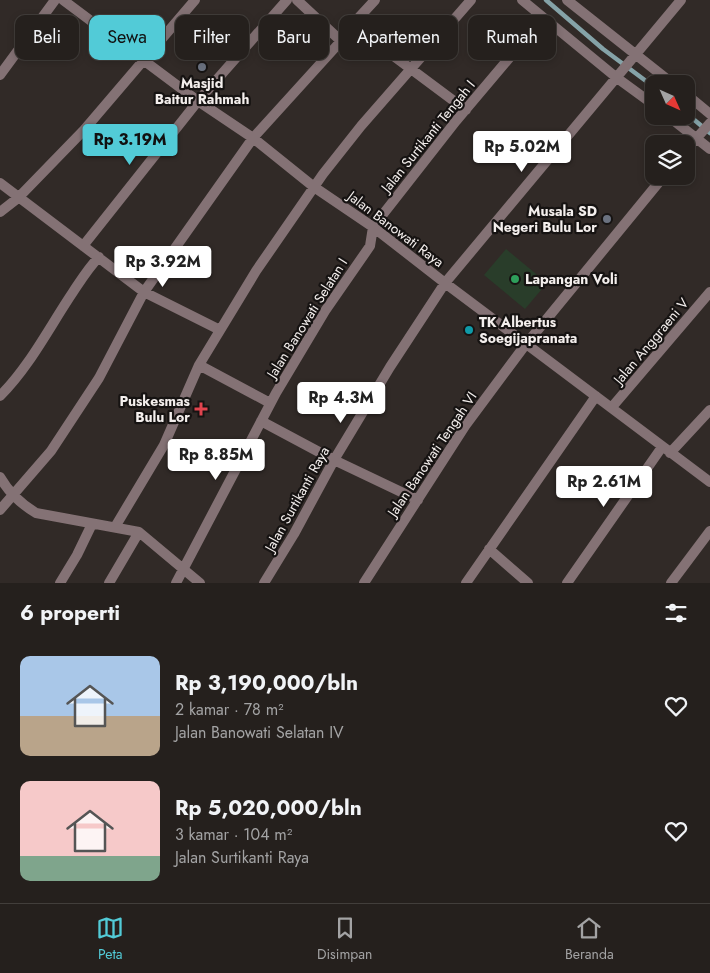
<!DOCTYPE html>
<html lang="id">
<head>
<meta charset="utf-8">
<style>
	:root { --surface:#25201d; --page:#312d2a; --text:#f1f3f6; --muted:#a3a3a4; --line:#423e3b; --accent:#52cbd7 }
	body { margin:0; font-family:Jost,sans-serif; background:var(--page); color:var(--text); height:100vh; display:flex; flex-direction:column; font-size:19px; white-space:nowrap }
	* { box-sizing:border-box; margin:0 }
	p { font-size:16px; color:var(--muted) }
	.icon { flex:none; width:28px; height:28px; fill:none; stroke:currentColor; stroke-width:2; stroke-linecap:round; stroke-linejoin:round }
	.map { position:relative; height:583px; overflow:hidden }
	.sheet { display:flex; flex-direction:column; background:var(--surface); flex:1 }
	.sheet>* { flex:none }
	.hud { position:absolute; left:15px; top:15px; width:680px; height:45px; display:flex; gap:10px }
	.needle { width:32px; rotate:135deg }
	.buttons { position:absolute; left:645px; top:75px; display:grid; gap:10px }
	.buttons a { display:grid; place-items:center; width:50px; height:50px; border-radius:10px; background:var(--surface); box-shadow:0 2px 8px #0003,0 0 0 1px var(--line); font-size:25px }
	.price { position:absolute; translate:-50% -42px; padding:0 11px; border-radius:5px; background:#fff; color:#222; font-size:16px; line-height:32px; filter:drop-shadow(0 1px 2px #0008) }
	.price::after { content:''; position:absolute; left:50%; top:30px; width:15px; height:11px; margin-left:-8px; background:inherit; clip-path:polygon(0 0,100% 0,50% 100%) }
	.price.current { background:var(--accent); color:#111 }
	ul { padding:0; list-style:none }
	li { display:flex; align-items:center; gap:15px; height:125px; padding:0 20px }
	li span { display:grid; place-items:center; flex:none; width:140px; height:100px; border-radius:10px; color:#555 }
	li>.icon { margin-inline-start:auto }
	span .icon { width:60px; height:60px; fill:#fffc; stroke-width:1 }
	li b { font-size:21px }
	h2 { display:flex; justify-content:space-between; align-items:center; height:60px; padding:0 20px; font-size:21px }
	.chip { padding:0 18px; border-radius:10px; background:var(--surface); box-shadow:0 2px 8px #0003,0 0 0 1px var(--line); font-size:18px; line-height:45px }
	.chip.current { background:var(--accent); color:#111 }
	.menu { display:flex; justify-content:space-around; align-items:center; height:70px; border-top:1px solid var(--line); background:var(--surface); font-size:14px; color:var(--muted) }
	.menu a { display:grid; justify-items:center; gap:2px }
	.menu .current { color:var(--accent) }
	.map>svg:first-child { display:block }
</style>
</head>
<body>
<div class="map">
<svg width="710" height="583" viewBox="0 0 710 583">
	<rect width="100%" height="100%" fill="#312a27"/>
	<path fill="#293d2a" d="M506 249 547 283 525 309 484 275Z"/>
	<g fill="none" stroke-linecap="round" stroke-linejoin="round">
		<path stroke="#85a3a8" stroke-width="4.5" d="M546 0 603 49 654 87
			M686 113 710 133"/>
		<path stroke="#847275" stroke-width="10" d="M63 0 198 101 253 138 314 187 373 227 445 283 710 482
			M297 0 341 41
			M522 0 617 78 654 105
			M567 0 673 84
			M352 25 466 110
			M0 75 55 0
			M686 94 710 114
			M668 116 710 149
			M686 150 710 123
			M0 183 144 292 220 330
			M0 212 18 198 84 130 195 0
			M83 246 198 101 287 0
			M199 365 270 403
			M0 396C30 366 50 326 73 292 81 280 89 267 99 257
			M612 407 710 292
			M261 421 334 460 418 500
			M670 453 710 410
			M0 477C9 493 21 504 36 513L139 532 200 583
			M0 510 51 451 99 378 144 292 253 138 341 41 352 25 375 0
			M115 527 164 445 199 365 256 271 323 174 361 126 471 0
			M489 549 528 583
			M60 583 77 555 92 524
			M109 583 139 532
			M176 583 276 393 325 311 370 246 373 227 456 121 543 18
			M264 583 294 534 334 460 390 367 445 283 681 0
			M364 583 465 426 523 348 664 176
			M466 583 596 396
			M567 583 662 447
			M671 583 710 531"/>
	</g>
	<g fill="#6b7280" stroke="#161312" stroke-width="2">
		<circle cx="202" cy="67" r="5"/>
		<circle cx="607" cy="219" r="5"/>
	</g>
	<circle fill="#2e9e5b" stroke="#161312" stroke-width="2" cx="515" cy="279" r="5"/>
	<circle fill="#0f9aa8" stroke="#161312" stroke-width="2" cx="469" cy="330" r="5"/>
	<path fill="#e0444e" stroke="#161312" stroke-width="2" d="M198.5 401.5h5v5h5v5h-5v5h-5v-5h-5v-5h5z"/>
	<g text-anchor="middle" stroke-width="4.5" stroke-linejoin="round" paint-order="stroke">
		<g font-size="14" font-weight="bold" fill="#f4efed" stroke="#161312" text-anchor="end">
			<text x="202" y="88" text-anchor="middle">Masjid<tspan x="202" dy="16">Baitur Rahmah</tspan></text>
			<text x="597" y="216">Musala SD<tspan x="597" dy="16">Negeri Bulu Lor</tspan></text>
			<text x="525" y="284" text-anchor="start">Lapangan Voli</text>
			<text x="479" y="327" text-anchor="start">TK Albertus<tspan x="479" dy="16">Soegijapranata</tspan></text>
			<text x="190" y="406">Puskesmas<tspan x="190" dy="16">Bulu Lor</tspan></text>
		</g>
		<g font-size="14" fill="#f4efed" stroke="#161312">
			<text transform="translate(428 136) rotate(-51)" y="5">Jalan Surtikanti Tengah I</text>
			<text transform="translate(396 229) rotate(37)" y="5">Jalan Banowati Raya</text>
			<text transform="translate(307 318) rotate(-58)" y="5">Jalan Banowati Selatan I</text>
			<text transform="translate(651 341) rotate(-50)" y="5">Jalan Anggraeni V</text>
			<text transform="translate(432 454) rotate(-56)" y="5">Jalan Banowati Tengah VI</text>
			<text transform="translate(297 499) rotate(-61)" y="5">Jalan Surtikanti Raya</text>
		</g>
	</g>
</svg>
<div class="buttons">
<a><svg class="needle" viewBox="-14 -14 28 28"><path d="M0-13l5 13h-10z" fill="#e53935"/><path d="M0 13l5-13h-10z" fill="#a3a3a4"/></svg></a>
<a><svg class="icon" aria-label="layers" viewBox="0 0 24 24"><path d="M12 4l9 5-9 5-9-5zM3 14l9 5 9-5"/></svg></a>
</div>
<b class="price current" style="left:130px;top:166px">Rp 3.19M</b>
<b class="price" style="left:522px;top:173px">Rp 5.02M</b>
<b class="price" style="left:163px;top:288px">Rp 3.92M</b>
<b class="price" style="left:341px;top:424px">Rp 4.3M</b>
<b class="price" style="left:216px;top:481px">Rp 8.85M</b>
<b class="price" style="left:604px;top:508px">Rp 2.61M</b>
<div class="hud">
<a class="chip">Beli</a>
<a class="chip current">Sewa</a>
<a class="chip">Filter</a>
<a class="chip">Baru</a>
<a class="chip">Apartemen</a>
<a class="chip">Rumah</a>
</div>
</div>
<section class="sheet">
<h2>6 properti<svg class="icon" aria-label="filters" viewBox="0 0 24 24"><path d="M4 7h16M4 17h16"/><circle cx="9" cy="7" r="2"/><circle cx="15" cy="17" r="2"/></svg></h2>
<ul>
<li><span style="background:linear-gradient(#a9c7e8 60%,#b9a48a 0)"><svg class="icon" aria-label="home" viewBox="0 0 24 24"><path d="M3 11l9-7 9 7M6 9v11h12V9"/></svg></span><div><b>Rp 3,190,000/bln</b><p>2 kamar · 78 m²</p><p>Jalan Banowati Selatan IV</p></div><svg class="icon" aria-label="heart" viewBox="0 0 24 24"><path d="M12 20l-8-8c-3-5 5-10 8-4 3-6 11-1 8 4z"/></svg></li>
<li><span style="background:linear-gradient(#f6c9c9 75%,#7fa58c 0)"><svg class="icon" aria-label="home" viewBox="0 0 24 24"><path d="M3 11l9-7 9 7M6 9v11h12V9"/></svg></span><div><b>Rp 5,020,000/bln</b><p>3 kamar · 104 m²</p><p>Jalan Surtikanti Raya</p></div><svg class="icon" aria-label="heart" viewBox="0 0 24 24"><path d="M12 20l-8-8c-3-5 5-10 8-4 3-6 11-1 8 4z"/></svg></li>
</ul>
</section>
<nav class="menu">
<a class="current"><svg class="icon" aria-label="map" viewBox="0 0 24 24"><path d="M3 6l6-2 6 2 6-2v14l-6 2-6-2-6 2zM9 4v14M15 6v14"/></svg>Peta</a>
<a><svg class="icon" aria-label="saved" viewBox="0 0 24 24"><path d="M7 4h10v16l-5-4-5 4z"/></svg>Disimpan</a>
<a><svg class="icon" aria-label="home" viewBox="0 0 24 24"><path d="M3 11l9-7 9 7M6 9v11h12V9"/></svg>Beranda</a>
</nav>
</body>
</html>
